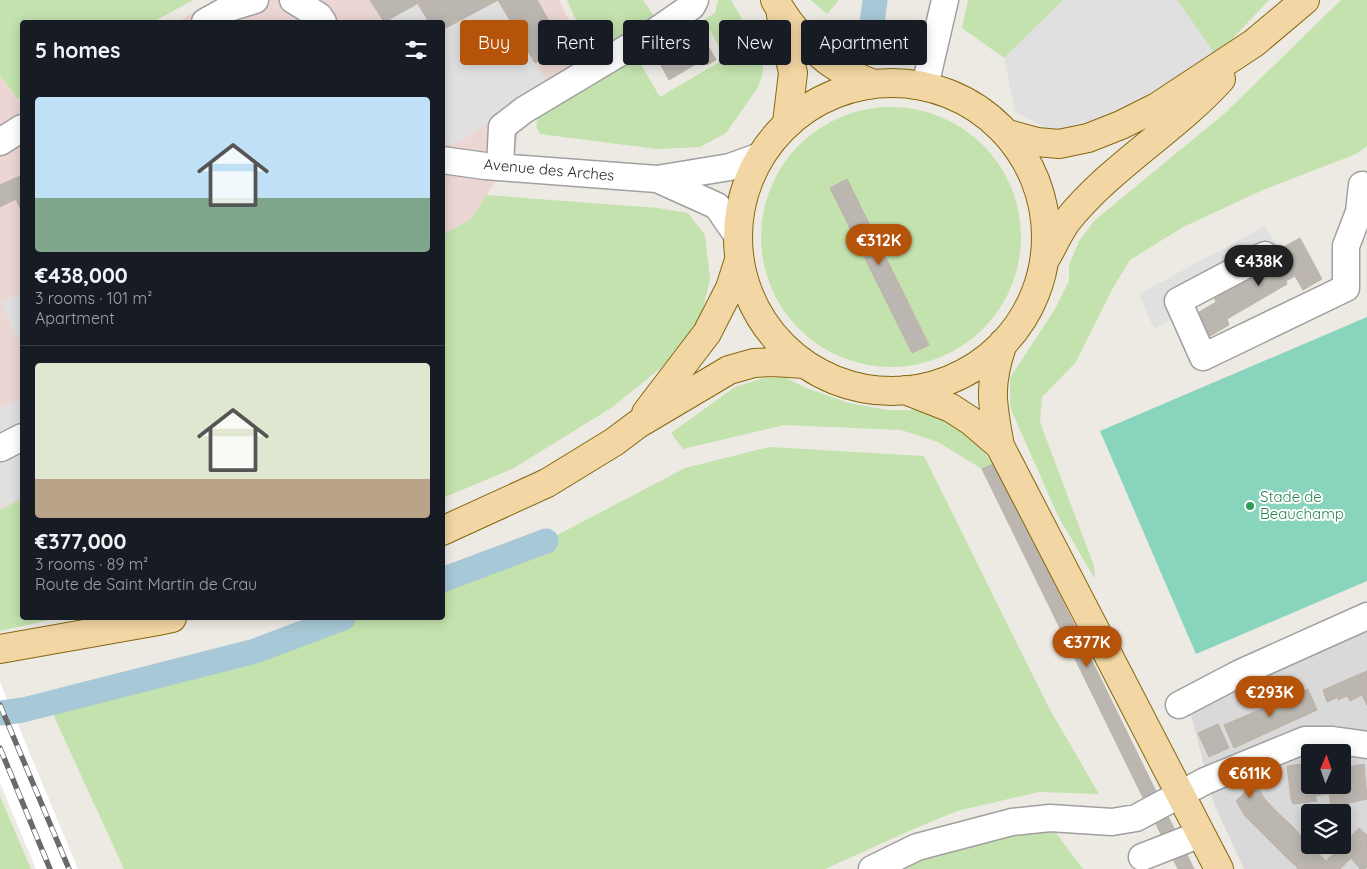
<!DOCTYPE html>
<html lang="en">
<head>
<meta charset="utf-8">
<style>
	:root { --surface:#171b24; --page:#242831; --text:#f1f3f6; --muted:#9ea1a6; --line:#363941; --accent:#b45309 }
	body { margin:0; font-family:Quicksand,sans-serif; background:var(--page); color:var(--text); height:100vh; display:flex; flex-direction:column; font-size:19px; white-space:nowrap }
	* { box-sizing:border-box; margin:0 }
	p { font-size:16px; color:var(--muted) }
	.icon { flex:none; width:28px; height:28px; fill:none; stroke:currentColor; stroke-width:2; stroke-linecap:round; stroke-linejoin:round }
	.map { position:relative; flex:1; overflow:hidden }
	.sheet { position:absolute; left:20px; top:20px; width:425px; height:600px; display:flex; flex-direction:column; background:var(--surface); border-radius:5px; box-shadow:0 2px 12px #0003 }
	.sheet>* { flex:none }
	.guide { position:absolute; left:460px; top:20px; width:475px; height:45px; display:flex; gap:10px }
	.needle { width:32px; rotate:2deg }
	.buttons { position:absolute; left:1301px; top:744px; display:grid; gap:10px }
	.buttons a { display:grid; place-items:center; width:50px; height:50px; border-radius:5px; background:var(--surface); box-shadow:0 2px 12px #0003; font-size:25px }
	.price { position:absolute; translate:-50% -42px; padding:0 11px; border-radius:18px; background:var(--accent); color:#fff; font-size:16px; line-height:32px; filter:drop-shadow(0 1px 2px #0008) }
	.price::after { content:''; position:absolute; left:50%; top:30px; width:15px; height:11px; margin-left:-8px; background:inherit; clip-path:polygon(0 0,100% 0,50% 100%) }
	.price.current { background:#222; color:#fff }
	ul { padding:0; list-style:none }
	li { display:grid; align-content:center; gap:10px; height:265px; padding:0 15px }
	li+li { border-top:1px solid var(--line) }
	li span { display:grid; place-items:center; height:155px; border-radius:5px; color:#555 }
	li>.icon { margin-inline-start:auto }
	span .icon { width:90px; height:90px; fill:#fffc; stroke-width:1 }
	li b { font-size:21px }
	h2 { display:flex; justify-content:space-between; align-items:center; height:60px; padding:0 15px; font-size:21px }
	.tag { padding:0 18px; border-radius:5px; background:var(--surface); box-shadow:0 2px 12px #0003; font-size:18px; line-height:45px }
	.tag.current { background:var(--accent); color:#fff }
	.map>svg:first-child { display:block }
</style>
</head>
<body>
<div class="map">
<svg width="1367" height="869" viewBox="0 0 1367 869">
	<rect width="100%" height="100%" fill="#eceae3"/>
	<path fill="#dad9d9" fill-rule="evenodd" d="M1367 631V869H1244L1214 804 1189 707ZM1310 752H1342V785H1310ZM1310 812H1342V845H1310Z"/>
	<path fill="#ecd6d3" d="M217 0H559L594 73 520 125 515 151 471 219 443 235 442 22H177Z
		M0 77 22 104V499L0 510Z"/>
	<path fill="#c3e2ad" d="M0 0H193L153 22H22V97L18 99 0 76Z
		M567 0H643L656 19 592 55Z
		M718 0H731L762 54 763 72 758 87 726 133 700 147 657 149 540 134 536 126 539 112 635 54 660 97 726 58 704 20 715 13Z
		M811 0H839L827 14Z
		M968 0H1063L1004 58 962 28Z
		M1177 0H1269L1216 56Z
		M1341 0H1367V146L1356 154 1263 190 1183 227 1130 260 1114 286 1076 362 1042 397 1040 422 1094 566 1095 579 1058 516 1010 407V378L1055 309 1069 281V265L1079 241 1094 221 1225 113Z
		M761 237a130 130 0 1 1 260 0a130 130 0 1 1-260 0Z
		M486 195 658 208 688 213 705 235 710 279 700 321 661 368 611 408 514 468 443 498 442 235 471 219Z
		M764 378H786L806 388 849 403 887 410H918L940 417 965 435 995 463 982 469 938 442 901 430 784 425 683 449 671 433 735 387Z
		M769 447 924 456 1049 708 1099 794 1039 792 957 811 909 831 825 869H124L52 712 256 654 353 618H442L443 584 525 552 685 468Z
		M22 499V618H58L0 631V510Z
		M0 796 31 869H0Z
		M1053 829 1083 869H904L925 859 1009 833Z"/>
	<path fill="#88d4bd" d="M1367 317V581L1196 654 1100 431Z"/>
	<path fill="#e0e0e0" d="M498 0 549 85 453 146 443 140V30Z
		M1063 0H1177L1216 56 1087 129H1048L1015 112 1004 58Z
		M418 4 429 22H384Z
		M1265 226 1283 255 1275 262 1154 329 1139 294Z
		M22 291V348L1 303Z
		M22 399V497L1 508 0 408Z"/>
	<path fill="#fff" d="M0 682 78 869H36L0 783Z"/>
	<g fill="none" stroke-linecap="round" stroke-linejoin="round">
		<path stroke="#a7c8d6" stroke-width="25" d="M872 23 875 0
			M442 580 546 541
			M0 713 23 710 255 651 343 618"/>
	</g>
	<path fill="#bcb6b0" stroke="#bdb2a7" d="M370 0H424L384 22Z
		M424 0H537L564 47 535 63 498 0 442 30V22H429L418 4Z
		M693 18 700 31 691 35 693 37 685 41 692 54 689 56 694 65 669 80 652 49 676 36 673 30Z
		M700 31 711 51 702 55 691 35Z
		M711 51 716 60 707 65 702 55Z
		M22 175V212L16 199 0 207V185Z
		M847 179 929 345 912 353 830 188Z
		M1300 238 1322 279 1315 283 1311 276 1299 283 1295 276 1286 281 1287 284 1227 319 1229 325 1210 336 1196 314 1216 302 1214 297 1275 262 1277 266 1286 260 1280 249Z
		M1311 276 1315 283 1303 290 1299 283Z
		M995 463 1194 869H1178L982 469Z
		M1367 671V705L1362 695 1350 701 1347 696 1338 700V697L1327 702 1323 690Z
		M1308 689 1317 710 1234 748 1224 725Z
		M1218 724 1229 748 1209 757 1198 733Z
		M1310 763V785H1328L1329 794 1291 799 1287 766Z
		M1364 764 1367 799 1331 807 1328 785H1342V768Z
		M1255 782 1264 798 1245 816 1236 801Z
		M1315 795 1317 801 1293 804 1291 799Z
		M1264 798 1275 810 1257 828 1245 816Z
		M1349 804 1350 810 1331 812V807Z
		M1275 810 1291 825 1272 843 1257 828Z
		M1291 825 1306 841 1288 859 1272 843Z
		M1359 828 1367 835V867L1365 869H1360L1351 858 1352 857 1342 846Z
		M1306 841 1313 848 1296 866 1288 859Z
		M1342 846 1352 857 1340 869H1317Z
		M1313 848 1326 861 1317 869H1298L1296 866Z"/>
	<g fill="none" stroke-linecap="round" stroke-linejoin="round">
		<defs>
			<path id="minor" d="M293 0 319 16 323 22
				M205 22 232 7 255 0
				M925 86 945 0
				M0 142 22 128
				M442 160 485 166 657 179 730 167 760 156
				M500 166 502 127 524 110 656 31 692 6 695 0
				M657 179 717 206 737 235
				M1265 255 1178 301 1203 357 1346 288V246L1359 212 1362 185
				M1 448 22 437
				M1179 705 1240 673 1367 616
				M1142 857 1201 834
				M872 869 917 847 1012 822 1050 818 1112 822 1136 818 1205 781 1305 740H1333L1367 745"/>
			<path id="major" d="M775 0C786 21 804 41 822 56 836 69 855 76 873 84
				M781 15 793 73 787 123
				M738 237a154 154 0 1 1 308 0a154 154 0 1 1-308 0Z
				M1008 134 1037 142 1059 144 1088 138 1121 125 1157 107 1254 43 1305 0
				M1046 258C1053 246 1059 232 1067 221 1111 166 1174 131 1221 79
				M1003 343C988 386 992 403 1000 446L1219 869
				M905 390 951 408 971 421 1000 446
				M646 413 707 333 730 288 739 260
				M442 531 547 483 614 442 638 424 729 370 754 363 772 362 805 364
				M0 649 158 621 172 618"/>
		</defs>
		<use href="#minor" stroke="#a0a0a0" stroke-width="29"/>
		<use href="#major" stroke="#85670f" stroke-width="30"/>
		<use href="#minor" stroke="#fff" stroke-width="26"/>
		<use href="#major" stroke="#f2d6a3" stroke-width="28"/>
		<defs>
			<path id="rail" d="M0 705 69 869
				M0 748 50 869"/>
		</defs>
		<use href="#rail" stroke="#6a6a6a" stroke-width="5.5"/>
		<use href="#rail" stroke="#fff" stroke-width="4" stroke-dasharray="11" stroke-linecap="butt"/>
	</g>
	<circle fill="#2e9e5b" stroke="#fff" stroke-width="2" cx="1250" cy="506" r="5"/>
	<g text-anchor="middle" stroke-width="4" stroke-linejoin="round" paint-order="stroke">
		<g font-size="15" fill="#1c1c1c" stroke="#fff">
			<text transform="translate(549 170) rotate(5)" y="5">Avenue des Arches</text>
		</g>
		<g font-size="15" fill="#27864d" stroke="#fff" text-anchor="start">
			<text x="1260" y="502">Stade de<tspan x="1260" dy="17">Beauchamp</tspan></text>
		</g>
	</g>
</svg>
<div class="buttons">
<a><svg class="needle" viewBox="-14 -14 28 28"><path d="M0-13l5 13h-10z" fill="#e53935"/><path d="M0 13l5-13h-10z" fill="#9ea1a6"/></svg></a>
<a><svg class="icon" aria-label="layers" viewBox="0 0 24 24"><path d="M12 4l9 5-9 5-9-5zM3 14l9 5 9-5"/></svg></a>
</div>
<b class="price" style="left:879px;top:266px">€312K</b>
<b class="price current" style="left:1259px;top:287px">€438K</b>
<b class="price" style="left:1087px;top:668px">€377K</b>
<b class="price" style="left:1270px;top:718px">€293K</b>
<b class="price" style="left:1250px;top:799px">€611K</b>
<div class="guide">
<a class="tag current">Buy</a>
<a class="tag">Rent</a>
<a class="tag">Filters</a>
<a class="tag">New</a>
<a class="tag">Apartment</a>
</div>
<section class="sheet">
<h2>5 homes<svg class="icon" aria-label="filters" viewBox="0 0 24 24"><path d="M4 7h16M4 17h16"/><circle cx="9" cy="7" r="2"/><circle cx="15" cy="17" r="2"/></svg></h2>
<ul>
<li><span style="background:linear-gradient(#bfe0f5 65%,#7fa58c 0)"><svg class="icon" aria-label="home" viewBox="0 0 24 24"><path d="M3 11l9-7 9 7M6 9v11h12V9"/></svg></span><div><b>€438,000</b><p>3 rooms · 101 m²</p><p>Apartment</p></div></li>
<li><span style="background:linear-gradient(#dfe7d0 75%,#b9a48a 0)"><svg class="icon" aria-label="home" viewBox="0 0 24 24"><path d="M3 11l9-7 9 7M6 9v11h12V9"/></svg></span><div><b>€377,000</b><p>3 rooms · 89 m²</p><p>Route de Saint Martin de Crau</p></div></li>
</ul>
</section>
</div>
</body>
</html>
